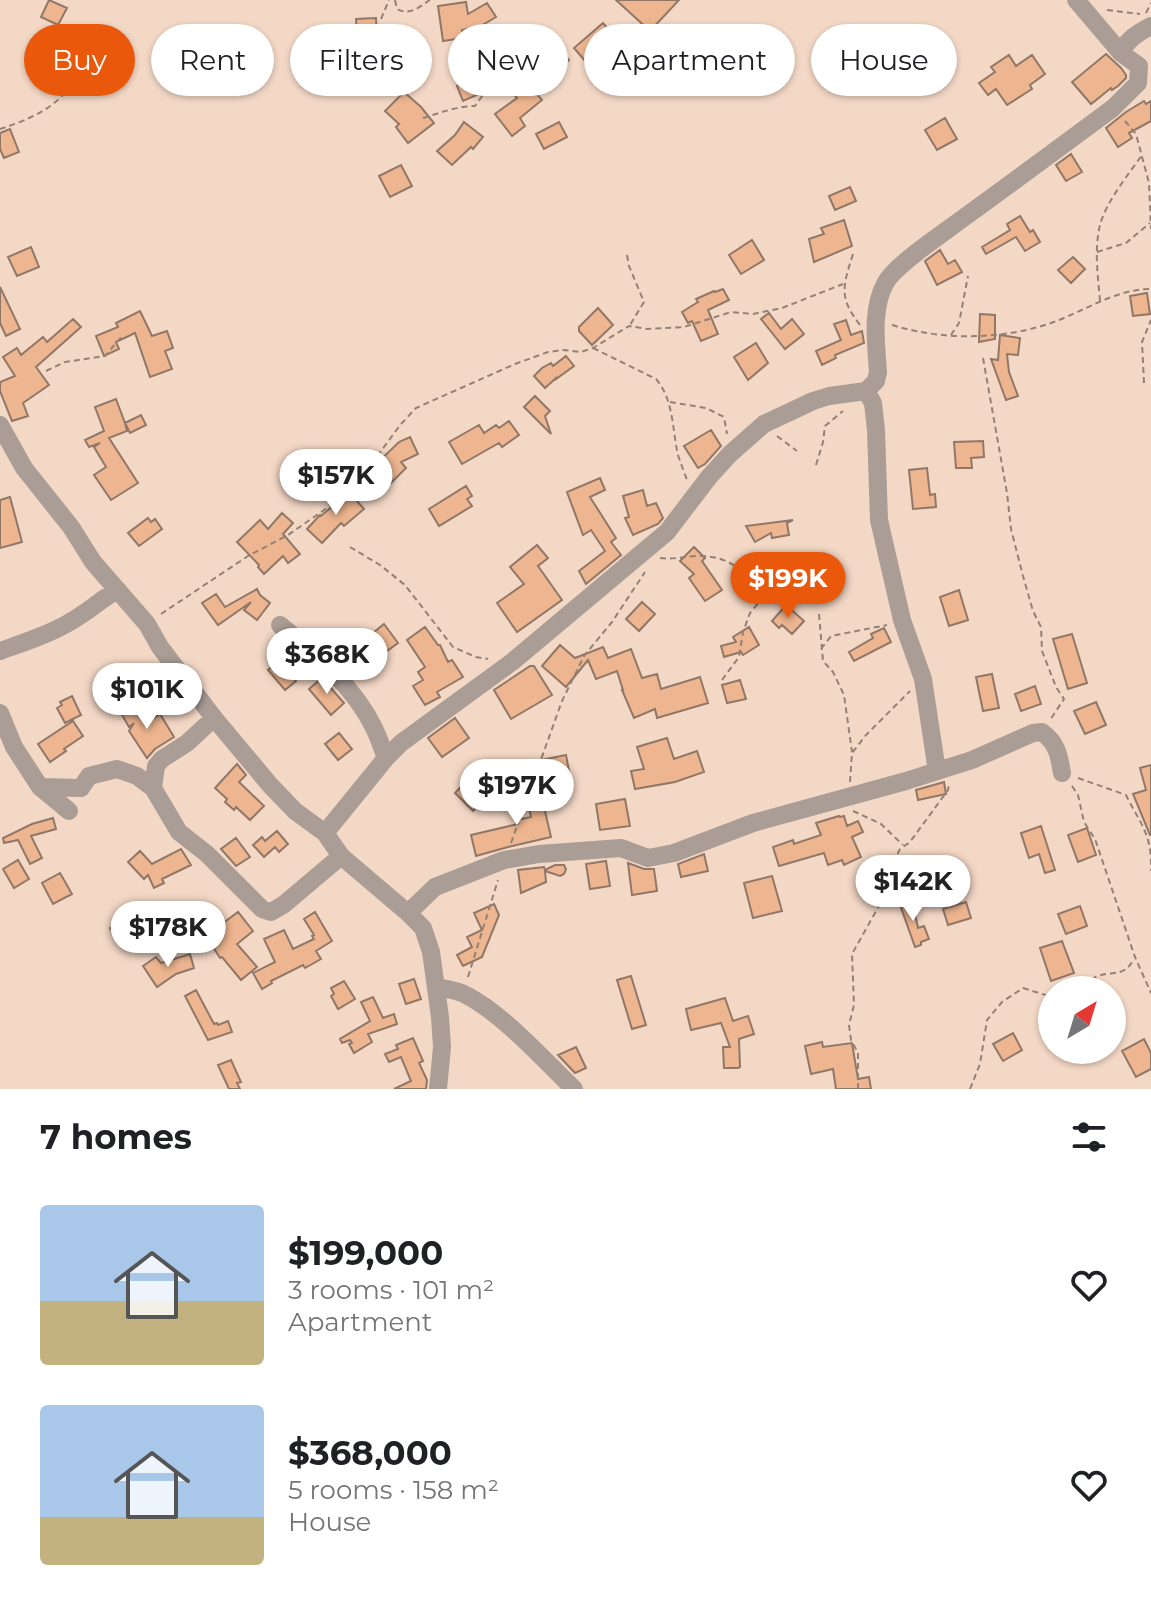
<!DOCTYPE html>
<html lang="en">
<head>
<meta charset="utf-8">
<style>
	:root { --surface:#fff; --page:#f6f6f6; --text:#202124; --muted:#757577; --accent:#ea580c }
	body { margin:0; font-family:Montserrat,sans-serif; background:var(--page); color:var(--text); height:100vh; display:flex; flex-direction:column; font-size:30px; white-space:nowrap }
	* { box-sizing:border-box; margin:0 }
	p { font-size:26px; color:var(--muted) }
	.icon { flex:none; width:44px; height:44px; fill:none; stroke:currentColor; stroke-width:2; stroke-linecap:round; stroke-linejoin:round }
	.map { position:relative; height:1089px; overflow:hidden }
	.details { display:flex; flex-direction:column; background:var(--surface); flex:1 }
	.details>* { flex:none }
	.guide { position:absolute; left:24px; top:24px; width:1104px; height:72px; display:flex; gap:16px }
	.needle { width:52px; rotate:38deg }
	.tools { position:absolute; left:1038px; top:976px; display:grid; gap:16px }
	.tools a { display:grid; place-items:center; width:88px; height:88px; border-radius:50%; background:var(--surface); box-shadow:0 2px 6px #0004; font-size:40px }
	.price { position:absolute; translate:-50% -68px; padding:0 18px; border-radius:28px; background:#fff; color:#222; font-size:26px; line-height:52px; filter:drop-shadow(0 2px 4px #0008) }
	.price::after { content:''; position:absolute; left:50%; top:48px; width:24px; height:18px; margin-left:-12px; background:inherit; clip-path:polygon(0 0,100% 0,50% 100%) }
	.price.selected { background:var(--accent); color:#fff }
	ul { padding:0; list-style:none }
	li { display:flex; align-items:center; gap:24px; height:200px; padding:0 40px }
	li span { display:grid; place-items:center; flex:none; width:224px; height:160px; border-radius:8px; color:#555 }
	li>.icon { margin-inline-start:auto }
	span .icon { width:96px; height:96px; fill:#fffc; stroke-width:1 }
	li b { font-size:34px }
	h2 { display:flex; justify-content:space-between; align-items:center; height:96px; padding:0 40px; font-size:34px }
	.pill { padding:0 28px; border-radius:36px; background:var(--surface); box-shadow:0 2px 6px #0004; font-size:28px; line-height:72px }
	.pill.selected { background:var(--accent); color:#fff }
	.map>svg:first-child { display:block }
</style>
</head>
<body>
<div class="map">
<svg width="1151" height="1089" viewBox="0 0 1151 1089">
	<rect width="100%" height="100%" fill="#f4d8c6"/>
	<path fill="#eeb690" stroke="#917767" stroke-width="2" d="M49 0 67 8 58 25 41 17Z
		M616 0H679L650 31Z
		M466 2 468 14 487 3 496 17 479 27 462 30 463 38 443 41 438 6Z
		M376 18 377 37 366 38V55H358L356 19Z
		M603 23 621 45 593 70 574 48Z
		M407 42 414 71 384 85 372 59Z
		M560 50 569 60 535 92 542 100 520 118 525 126 512 136 495 114 517 98 511 91 524 79 526 82Z
		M499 51 507 67 483 78 476 62Z
		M1106 54 1121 68 1126 75V78L1118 86 1112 90 1111 88 1091 104 1072 82Z
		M1009 55 1016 66 1032 55 1045 74 1030 85 1032 89 1007 105 996 89 988 95 979 83 995 72 991 67Z
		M479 76 486 91 463 101 457 86Z
		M404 92 421 107 434 123 408 143 396 127 399 124 385 111Z
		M1144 101 1146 104 1151 101V121L1129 133 1132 138 1118 147 1106 128 1126 112Z
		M945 118 957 139 937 150 925 130Z
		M464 122 483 137 473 149 471 147 452 165 437 151 455 135Z
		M559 122 567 137 544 149 536 134Z
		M10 129 19 152 4 158 0 149V133Z
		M1071 154 1082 172 1066 181 1056 165Z
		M401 165 412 186 390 197 379 176Z
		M850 187 856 201 835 210 829 196Z
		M1020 216 1030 232 1033 230 1040 242 1025 251 1016 237 986 254 982 247 1010 230 1007 224Z
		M844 220 852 246 814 262 809 239 824 234 821 228Z
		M752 240 764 260 741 274 729 255Z
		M31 247 39 267 17 276 8 257Z
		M940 250 948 264 955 260 962 272 937 285 925 261Z
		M1073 257 1085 269 1071 283 1058 270Z
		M0 287 20 329 6 336 0 323Z
		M723 289 729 300 708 310 718 334 701 341 692 321 688 323 682 312 698 302 696 299 714 291 715 292Z
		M1147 293 1150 314 1133 316 1130 296Z
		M598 308 613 325 592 345 579 331V327Z
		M140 311 152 336 167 331 173 348 165 351 172 369 150 377 135 333 116 342 119 349 104 356 96 336 118 327 116 323Z
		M769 313 781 329 792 319 804 334 785 349 761 319Z
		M980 314 995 315V339L979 342Z
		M73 319 81 327 36 367 49 385 23 403 28 416 12 421 0 391V382L15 376 3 357 17 348 21 355 43 337 47 342Z
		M846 320 851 335 862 331 864 343 835 355 836 358 822 365 816 351 841 340 834 324Z
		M1000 335 1020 338 1018 355 1007 354 1009 372 1018 396 1006 400 991 359 998 360Z
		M756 343 768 363 748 380 734 357Z
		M566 356 574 366 556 379V378L545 388 534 376 542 368 551 363 553 366Z
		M535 396 550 411 545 416 551 434 524 407Z
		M116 399 125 423 141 415 146 425 130 433 125 423 127 431 109 438 138 483 111 500 94 475 106 467 94 447 100 443 89 447 85 440 104 431 95 407Z
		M509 421 519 435 502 447 499 443 462 464 449 442 479 425 484 433 496 425 499 428Z
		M711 430 721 446 705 464 698 468 684 446Z
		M410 437 418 454 401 462 406 468 389 485 372 468 399 442Z
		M983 441 984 457 971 458 972 468H956L954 442Z
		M927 468 930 495 935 494 936 507 913 509 909 470Z
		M600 478 605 490 590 497 616 538 611 542 621 555 586 584 579 571 605 551 591 530 583 535 567 492Z
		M466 486 472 496 467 499 472 506 439 526 429 509Z
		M643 490 647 506 656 503 663 518 658 524 633 535 625 518 629 517 623 496Z
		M349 492 364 509 344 526 341 523 322 543 307 529 320 515 321 516Z
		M10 497 22 542 0 548V500Z
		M282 513 293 523 283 534 300 554 288 563 283 556 264 574 258 567 259 565 237 542 260 520 268 529Z
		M148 518 151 522 155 519 162 529 139 546 128 533Z
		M793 520 787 523 789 535 772 538 771 533 755 542 746 526Z
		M537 545 548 558 538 566 562 600 517 632 497 603 524 584 510 567Z
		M694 547 705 558 702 561 722 590 705 601 689 578 694 574 680 561Z
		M769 566 791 587 778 600 757 579Z
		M257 589 260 595 270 603 257 620 244 610 251 602 218 625 202 603 216 594 225 607Z
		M959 590 968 620 949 626 940 597Z
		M642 602 655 614 639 631 626 619Z
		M786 605 804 621 792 634 782 625 779 628 772 621Z
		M384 624 398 643 387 651 373 633Z
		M425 627 438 645H440L448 662 452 660 463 677 437 692 440 697 425 705 413 686 423 680 418 672 425 667 407 640Z
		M749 627 759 645 743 655 741 652 724 657 721 646 736 642 733 637Z
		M884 628 891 642 854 661 849 652 873 638 871 634Z
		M1072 634 1087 683 1068 689 1053 639Z
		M560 645 575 658 603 647 608 658 631 649 642 678 657 674 661 689 700 677 708 703 657 718 655 709 634 718 622 690H623L617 671 596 679 588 660 566 687 542 666Z
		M279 661 296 681 285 690 268 670Z
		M530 666H534L552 695 511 719 494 690Z
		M992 674 999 708 983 711 976 677Z
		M322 678 344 703 331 715 309 689Z
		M740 680 746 699 727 703 722 685Z
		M1035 686 1041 704 1021 711 1015 694Z
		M72 696 81 715 65 723 57 708 62 705 60 702Z
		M1096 702 1106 725 1085 734 1074 711Z
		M134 704 145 724 160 714 174 737 155 749 147 758 129 731 134 723 129 727 121 713Z
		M455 718 469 738 442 757 428 738Z
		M73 721 83 736 64 749 66 751 50 762 38 744Z
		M339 733 352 749 338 760 325 744Z
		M667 738 674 759 697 751 704 772 675 782 635 789 631 771 644 769 637 747Z
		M566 755 570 776 542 782 537 761Z
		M237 764 246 775 239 782 264 806 250 820 236 807 234 810 225 802 227 799 215 788Z
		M1151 765V835H1150L1133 794 1146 790 1140 768Z
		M473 774 492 791 473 811 455 793Z
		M538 781 551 837 508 847 476 856 471 835 518 824 517 820 531 817 523 784Z
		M944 782 946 794 918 800 916 790Z
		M625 799 630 826 600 830 596 804Z
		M839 816 840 817 844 816 847 826 858 821 863 832 852 837 861 857 844 865 842 860 828 865 824 853 779 866 773 847 793 840 794 844 821 835 816 823Z
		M53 818 56 829 31 836 42 858 30 864 18 840 4 843 3 838 32 824Z
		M1041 826 1055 870 1045 873 1039 854 1029 858 1021 833Z
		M1087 828 1096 855 1078 862 1068 835Z
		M277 831 288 844 279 852 275 847 264 857 253 845 262 837 265 841Z
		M236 838 250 857 236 866 221 849Z
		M181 849 191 865 162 879 164 883 154 888 148 875 144 879 128 862 140 851 152 864Z
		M704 854 708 871 681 877 678 864Z
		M18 860 29 879 14 888 3 869Z
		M606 861 610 886 590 889 586 864Z
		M628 863 644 869H654L657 891 632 895Z
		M555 865H564L566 869 564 874 560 876 545 871 546 882 521 893 518 870 544 867 545 870Z
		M60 873 72 894 53 904 42 883Z
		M772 876 782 911 753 918 744 883Z
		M912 899 918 928 924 926 929 939 921 942V945L915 947 899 902Z
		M966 902 971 918 948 925 943 909Z
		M494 904 499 915 482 957 463 966 457 955 472 947 467 937 482 930 474 913Z
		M210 906 222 924 238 912 253 931 237 944 257 967 241 980 222 957 220 958 194 917Z
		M1080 906 1087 926 1066 934 1058 914Z
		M315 912 332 941 316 951 321 959 305 968 303 965 271 981 272 983 262 989 253 973 275 962 264 939 284 930 293 949 314 939 312 936 314 935 304 919Z
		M125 918 137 937 122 947 110 928Z
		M1062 941 1074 973 1051 981 1040 948Z
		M190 954 194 968 176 974 157 987 143 966 156 957 161 963Z
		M631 976 646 1025 632 1029 617 980Z
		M414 979 421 999 406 1004 399 984Z
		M344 981 355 999 338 1009 331 996 334 994 331 988Z
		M196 990 214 1024 217 1023 218 1025 228 1021 232 1032 208 1040 185 996Z
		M373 997 383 1018 394 1014 397 1024 368 1034 372 1042 354 1053 349 1044 352 1043 350 1040 342 1043 340 1039 370 1021 361 1002Z
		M725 998 733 1021 748 1016 754 1034 739 1039 740 1067 738 1068H724L723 1047H730L721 1023 691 1030 686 1009Z
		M1013 1033 1022 1050 1003 1061 993 1044Z
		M413 1038 423 1061 419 1063 427 1080 426 1089H394L411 1081 401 1057 389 1062 385 1054 398 1049 396 1045Z
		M1144 1039 1151 1053V1069L1136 1077 1122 1051Z
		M822 1042 823 1047 852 1043 858 1079 869 1077 871 1089H836L833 1069 811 1074 805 1046Z
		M576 1047 586 1068 575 1073 558 1055Z
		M231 1060 241 1082 237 1083 240 1089H229L218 1065Z"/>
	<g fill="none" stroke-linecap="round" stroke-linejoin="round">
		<path stroke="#948175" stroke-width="2" stroke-dasharray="6 4" stroke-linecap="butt" d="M395 0 397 9C410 16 419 7 430 0
			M1107 10 1140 14
			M1146 13 1151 3
			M381 19 389 0
			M518 38 516 54 521 76
			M464 53 482 44 500 45 534 30
			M423 118C440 113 457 106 475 106L517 48
			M1125 121 1136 134 1149 183 1151 229
			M0 129C28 120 64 106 75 75 77 69 78 62 79 56
			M1097 252 1126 243 1150 223
			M853 254C843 286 838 298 861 326
			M627 255 629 266 644 302 630 325
			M1100 301C1098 276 1094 250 1100 225 1106 202 1128 175 1142 155
			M892 325C941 340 996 340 1045 325 1081 314 1113 289 1151 289
			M951 335 959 323 968 276
			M593 348 656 379C674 400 672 429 678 455 681 464 684 472 687 480
			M983 358 1007 493 1011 529 1023 576 1033 611 1041 627 1042 651 1056 687 1064 699 1050 720
			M46 371 65 362 105 356 123 335
			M1144 383 1142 342 1151 320
			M670 402 706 408 724 417 727 434
			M777 436 797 451
			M816 465 823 442 825 426 843 411
			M350 547 380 565 405 585 453 647 476 657 488 659
			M660 558C674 560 685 556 698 556 736 556 746 576 770 601
			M161 614 248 556 288 535 327 508 353 479 367 470 401 424 416 408 515 364 548 352 563 350 581 352 593 348 629 326 647 329 684 327 731 312 753 314 782 308 843 284
			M819 614 823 661 833 672 844 695 852 752
			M821 649 831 636 887 625
			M722 680 739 657 743 632 750 613 764 596
			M1078 778 1126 795C1134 812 1145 826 1149 844 1151 852 1151 862 1151 871
			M850 782 852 753 866 735 910 691
			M1072 786 1078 795 1084 822 1095 839 1135 957 1151 993
			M853 811 881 824 903 845
			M511 843 562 701 584 656 612 622 645 572
			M468 977 498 880
			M1074 990C1082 986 1090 979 1098 976 1115 970 1123 978 1134 959
			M858 1089V1053L851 1040 849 1025 854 1005 852 954 899 870 897 855 900 849 910 842 948 790 949 784
			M970 1089 980 1064 987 1020 1002 1002 1023 988 1052 997"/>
		<path stroke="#aa9d96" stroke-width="18" d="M1121 53C1127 39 1138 33 1151 26
			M866 391 873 403 876 430 879 520 902 620 923 679 937 771
			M0 425 24 468 71 527 93 562 147 624 160 647 214 718 270 785 295 811 325 833 341 856 408 913 423 928 431 952 440 1017 442 1047 438 1089
			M280 625C315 654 354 686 374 728 379 738 382 748 386 758
			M0 651C28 641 57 632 81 615 94 607 104 597 118 590
			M0 713 14 747 40 787 81 788 89 776 117 769 137 776 153 788 179 832 207 854 262 909 271 912 283 905 341 856
			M40 787 69 811
			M153 788 156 766 162 759 187 743 214 718
			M325 833 386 758 401 743 512 662 667 532 709 477 730 454 764 424 813 401 829 396 866 391 876 381 878 372C876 343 871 308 886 282 895 266 935 239 951 227 1005 188 1059 148 1113 108L1138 83 1139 66 1121 53 1076 0
			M408 913 435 887 504 860 539 854 621 848 648 858 674 853 753 823 906 781 972 760 1033 733 1042 732C1057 743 1059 755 1062 773
			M436 987C446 989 457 990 466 995 503 1014 544 1060 574 1089"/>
	</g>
</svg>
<div class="tools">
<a><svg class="needle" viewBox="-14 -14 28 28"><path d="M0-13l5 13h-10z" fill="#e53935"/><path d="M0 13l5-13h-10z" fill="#757577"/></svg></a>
</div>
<b class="price" style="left:336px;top:517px">$157K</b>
<b class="price selected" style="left:788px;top:620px">$199K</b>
<b class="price" style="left:327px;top:696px">$368K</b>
<b class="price" style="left:147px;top:731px">$101K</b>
<b class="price" style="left:517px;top:827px">$197K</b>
<b class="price" style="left:913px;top:923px">$142K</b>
<b class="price" style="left:168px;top:969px">$178K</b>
<div class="guide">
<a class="pill selected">Buy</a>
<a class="pill">Rent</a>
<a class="pill">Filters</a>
<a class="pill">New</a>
<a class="pill">Apartment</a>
<a class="pill">House</a>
</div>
</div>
<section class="details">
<h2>7 homes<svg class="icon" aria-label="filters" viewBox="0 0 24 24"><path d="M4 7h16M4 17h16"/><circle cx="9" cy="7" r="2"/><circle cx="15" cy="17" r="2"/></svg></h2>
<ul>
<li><span style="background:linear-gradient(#a9c7e8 60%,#c2b280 0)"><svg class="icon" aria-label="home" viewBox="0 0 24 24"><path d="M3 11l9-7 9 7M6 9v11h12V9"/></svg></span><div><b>$199,000</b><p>3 rooms · 101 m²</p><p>Apartment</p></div><svg class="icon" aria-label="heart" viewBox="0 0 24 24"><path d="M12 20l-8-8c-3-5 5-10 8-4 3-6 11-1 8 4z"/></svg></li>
<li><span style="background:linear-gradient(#a9c7e8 70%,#c2b280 0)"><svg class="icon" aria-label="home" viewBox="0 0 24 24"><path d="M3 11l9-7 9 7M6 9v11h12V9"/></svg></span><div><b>$368,000</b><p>5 rooms · 158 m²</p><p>House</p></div><svg class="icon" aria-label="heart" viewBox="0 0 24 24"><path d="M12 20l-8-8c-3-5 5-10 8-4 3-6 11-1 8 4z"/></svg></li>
</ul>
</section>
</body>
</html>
